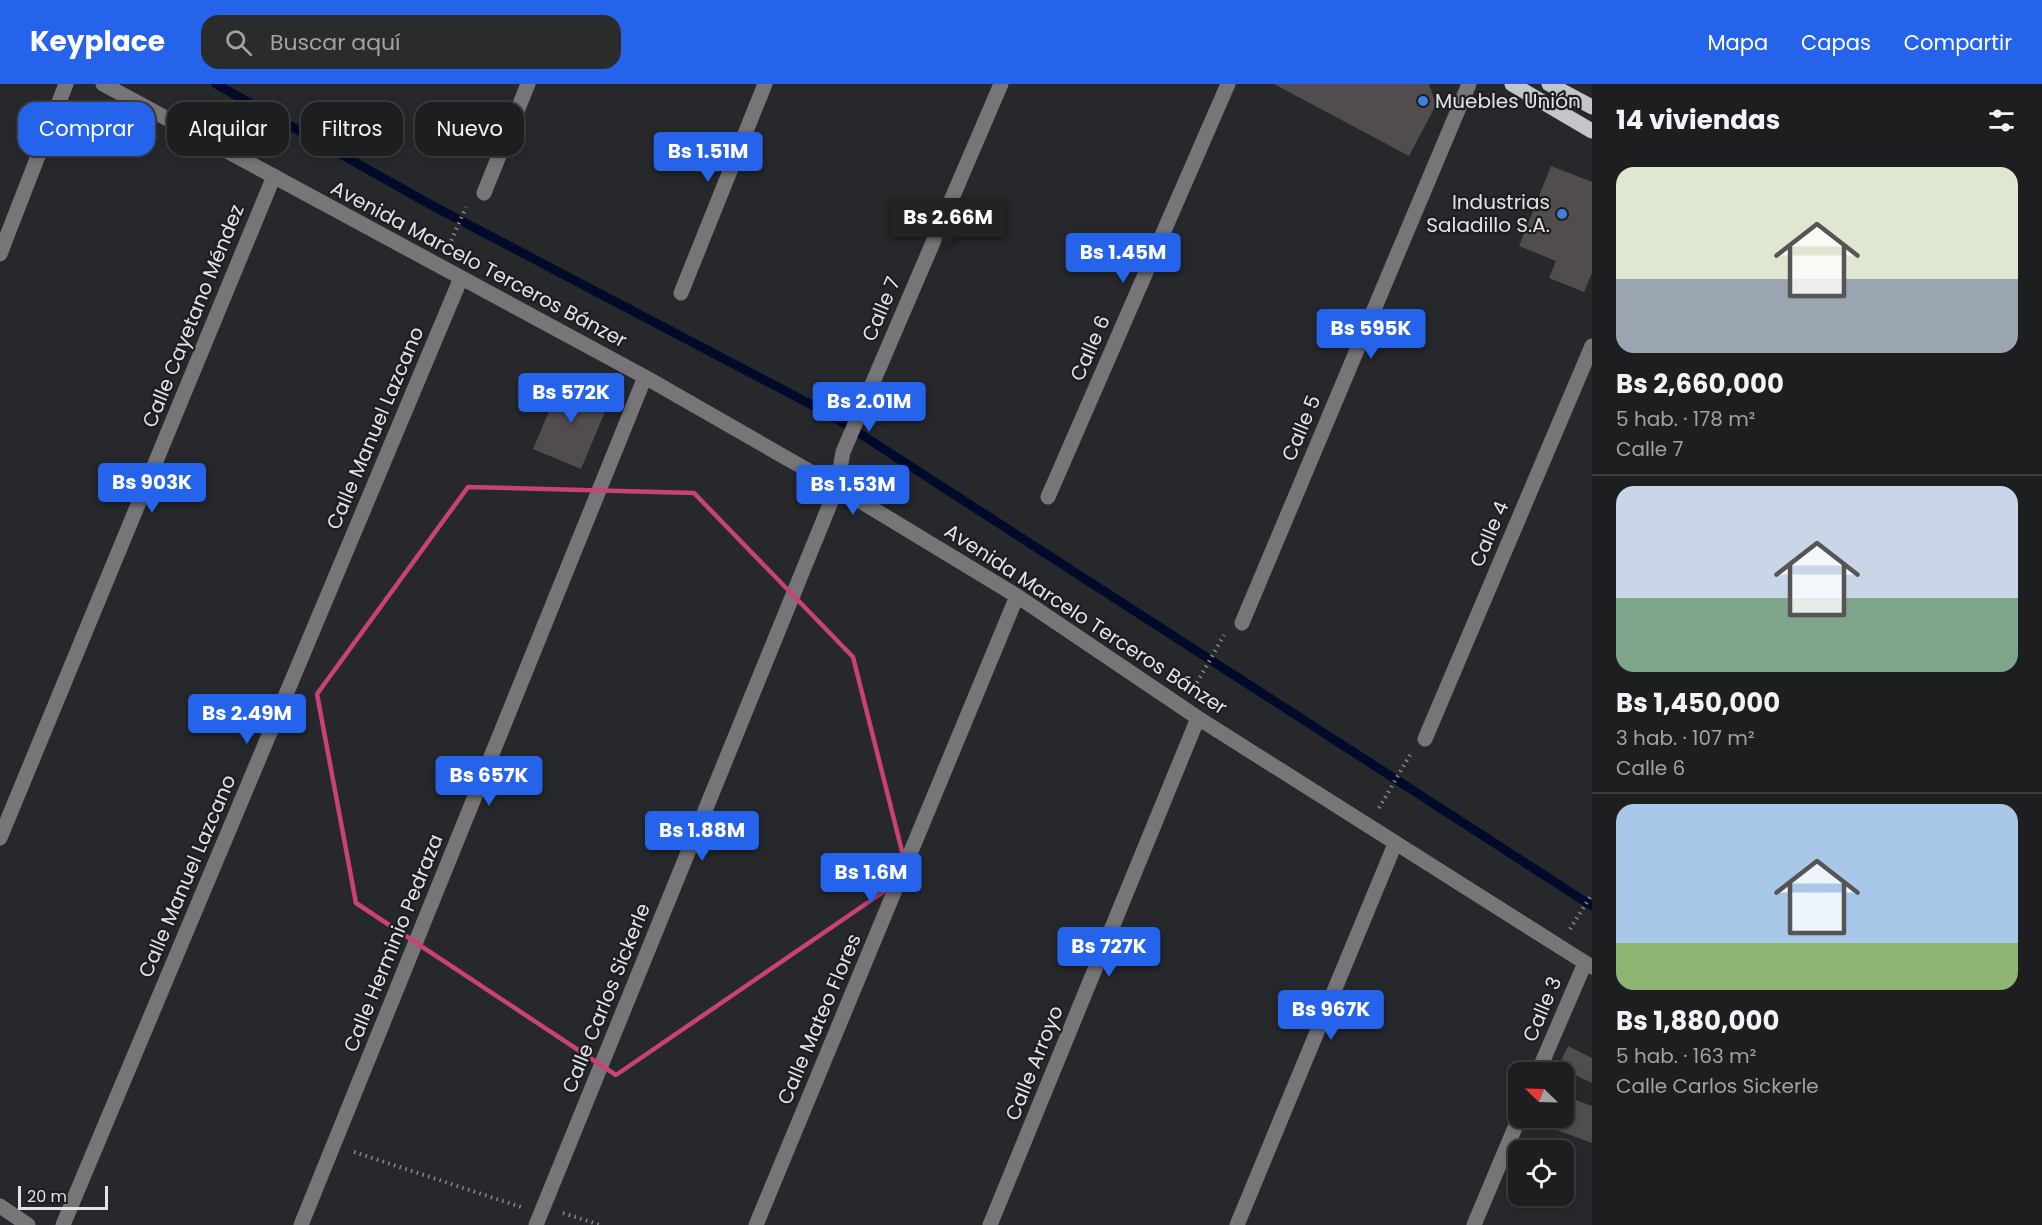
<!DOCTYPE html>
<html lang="es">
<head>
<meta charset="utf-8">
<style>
	:root { --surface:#1c1e20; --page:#292b2d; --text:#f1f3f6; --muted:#a0a2a5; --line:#3a3c3e; --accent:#2563eb }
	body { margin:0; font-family:Poppins,sans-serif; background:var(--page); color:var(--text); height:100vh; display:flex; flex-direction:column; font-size:22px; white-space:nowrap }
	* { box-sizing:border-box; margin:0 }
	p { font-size:20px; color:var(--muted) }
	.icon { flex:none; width:33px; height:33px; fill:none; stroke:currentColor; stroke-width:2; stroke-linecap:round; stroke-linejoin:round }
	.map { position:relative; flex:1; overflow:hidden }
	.panel { display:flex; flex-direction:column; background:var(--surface); width:450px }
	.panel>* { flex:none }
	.banner { position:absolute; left:18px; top:18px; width:570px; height:54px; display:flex; gap:12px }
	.needle { width:39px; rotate:293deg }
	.tools { position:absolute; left:1508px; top:978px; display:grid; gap:12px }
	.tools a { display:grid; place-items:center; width:66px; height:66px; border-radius:12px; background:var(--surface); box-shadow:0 3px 9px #0003,0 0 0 2px var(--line); font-size:30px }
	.scale { position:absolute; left:18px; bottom:15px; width:90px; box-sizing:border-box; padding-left:6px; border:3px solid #e3e4e6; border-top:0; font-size:16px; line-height:21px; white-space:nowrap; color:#e3e4e6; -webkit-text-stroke:4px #1c1e21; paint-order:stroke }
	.price { position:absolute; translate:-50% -51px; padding:0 14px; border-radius:6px; background:var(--accent); color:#fff; font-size:20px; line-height:39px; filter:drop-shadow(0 2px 3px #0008) }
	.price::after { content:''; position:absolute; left:50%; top:36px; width:18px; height:14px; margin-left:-9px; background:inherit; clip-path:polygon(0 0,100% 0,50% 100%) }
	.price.on { background:#222; color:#fff }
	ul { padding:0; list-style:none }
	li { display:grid; align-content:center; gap:12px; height:318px; padding:0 24px }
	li+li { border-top:2px solid var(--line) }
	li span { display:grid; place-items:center; height:186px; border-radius:18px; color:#555 }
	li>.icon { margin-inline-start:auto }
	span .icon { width:108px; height:108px; fill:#fffc; stroke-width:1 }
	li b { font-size:26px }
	h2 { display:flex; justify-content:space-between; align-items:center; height:72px; padding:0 24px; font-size:26px }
	.chip { padding:0 21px; border-radius:18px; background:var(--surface); box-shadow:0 3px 9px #0003,0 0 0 2px var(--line); font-size:21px; line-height:54px }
	.chip.on { background:var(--accent); color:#fff }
	header { display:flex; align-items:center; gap:36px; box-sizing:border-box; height:84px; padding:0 30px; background:var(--accent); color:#fff }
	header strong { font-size:28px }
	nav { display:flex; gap:33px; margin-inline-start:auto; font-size:21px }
	.search { width:420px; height:54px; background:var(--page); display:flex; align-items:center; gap:15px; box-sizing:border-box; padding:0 21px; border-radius:18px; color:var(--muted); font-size:22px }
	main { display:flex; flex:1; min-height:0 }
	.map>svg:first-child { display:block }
</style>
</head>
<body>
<header>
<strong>Keyplace</strong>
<div class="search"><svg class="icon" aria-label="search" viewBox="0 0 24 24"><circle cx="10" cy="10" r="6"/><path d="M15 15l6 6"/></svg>Buscar aquí</div>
<nav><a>Mapa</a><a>Capas</a><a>Compartir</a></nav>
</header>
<main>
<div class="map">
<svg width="1592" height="1141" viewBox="0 0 1592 1141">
	<rect width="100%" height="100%" fill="#26282b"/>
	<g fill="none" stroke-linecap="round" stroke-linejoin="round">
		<path stroke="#010a28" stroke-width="9" d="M216 0 433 122 831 331 1592 822"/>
	</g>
	<path fill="#514c4d" d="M1274 0H1429L1436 21 1409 72Z
		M1551 82 1592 98V189L1584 208 1549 194 1556 177 1519 162Z
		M562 296 610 316 581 385 533 365Z
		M1568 962 1592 974V999L1558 983Z
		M1563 1011 1592 1022V1059L1532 1037 1534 1034H1563Z"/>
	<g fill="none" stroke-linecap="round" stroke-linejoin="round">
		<path stroke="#87888b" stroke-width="4" stroke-dasharray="1.5 4.5" stroke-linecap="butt" d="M449 162 466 123
			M1194 604 1224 551
			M1379 724 1410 671
			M1570 845 1592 810
			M354 1068 521 1123
			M563 1129 600 1141"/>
		<path stroke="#777577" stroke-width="15" d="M103 0 645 293 837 403 1017 512 1198 634 1592 883
			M484 109 528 0
			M0 170 66 0
			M681 209 765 0
			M1048 413 1228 0
			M1242 539 1469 0
			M1425 655 1592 262
			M0 754 274 92
			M1538 988 1585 879
			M0 1122 28 1141
			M63 1141 461 194
			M301 1141 645 293
			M536 1141 837 403 843 368 1001 0
			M756 1141 1017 512
			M990 1141 1198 634
			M1237 1141 1395 760
			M1474 1141 1519 1034"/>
		<path stroke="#c6c4c8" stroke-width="15" d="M1512 0 1592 47
			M1549 0 1592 23"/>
	</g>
	<path fill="none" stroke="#c94177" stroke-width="4.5" stroke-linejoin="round" d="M468 403 694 409 853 573 908 791 616 991 356 819 317 610Z"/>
	<g fill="#3f7fe0" stroke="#1c1e21" stroke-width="2">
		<circle cx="1423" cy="17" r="6"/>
		<circle cx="1562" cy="130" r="6"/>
	</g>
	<g text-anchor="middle" stroke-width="4.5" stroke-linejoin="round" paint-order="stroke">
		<g font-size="20" fill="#e3e4e6" stroke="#1c1e21" text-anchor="start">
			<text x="1435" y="24">Muebles Unión</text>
			<text x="1550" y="125" text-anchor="end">Industrias<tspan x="1550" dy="23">Saladillo S.A.</tspan></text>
		</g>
		<g font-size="20" fill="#e3e4e6" stroke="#1c1e21">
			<text transform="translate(479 180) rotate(28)" y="7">Avenida Marcelo Terceros Bánzer</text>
			<text transform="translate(881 225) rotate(-67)" y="7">Calle 7</text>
			<text transform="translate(193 232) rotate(-68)" y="7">Calle Cayetano Méndez</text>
			<text transform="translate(1090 264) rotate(-66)" y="7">Calle 6</text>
			<text transform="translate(375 344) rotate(-67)" y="7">Calle Manuel Lazcano</text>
			<text transform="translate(1301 344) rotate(-67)" y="7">Calle 5</text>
			<text transform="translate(1489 450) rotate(-67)" y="7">Calle 4</text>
			<text transform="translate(1086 535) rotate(33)" y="7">Avenida Marcelo Terceros Bánzer</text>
			<text transform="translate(187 792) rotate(-67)" y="7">Calle Manuel Lazcano</text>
			<text transform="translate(393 859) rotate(-68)" y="7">Calle Herminio Pedraza</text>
			<text transform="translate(606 914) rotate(-68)" y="7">Calle Carlos Sickerle</text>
			<text transform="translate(1542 925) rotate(-67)" y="7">Calle 3</text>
			<text transform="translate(819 935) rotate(-67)" y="7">Calle Mateo Flores</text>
			<text transform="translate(1034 979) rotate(-68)" y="7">Calle Arroyo</text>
		</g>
	</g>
</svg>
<div class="tools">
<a><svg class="needle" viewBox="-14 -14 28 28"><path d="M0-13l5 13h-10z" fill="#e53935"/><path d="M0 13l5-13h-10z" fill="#a0a2a5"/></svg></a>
<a><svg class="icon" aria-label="locate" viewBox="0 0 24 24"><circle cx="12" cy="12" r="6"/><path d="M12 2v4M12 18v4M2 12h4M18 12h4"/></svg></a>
</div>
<div class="scale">20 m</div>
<b class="price" style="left:708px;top:99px">Bs 1.51M</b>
<b class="price on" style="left:948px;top:165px">Bs 2.66M</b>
<b class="price" style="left:1123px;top:200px">Bs 1.45M</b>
<b class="price" style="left:1371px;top:276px">Bs 595K</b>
<b class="price" style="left:571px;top:340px">Bs 572K</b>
<b class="price" style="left:869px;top:349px">Bs 2.01M</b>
<b class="price" style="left:152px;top:430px">Bs 903K</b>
<b class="price" style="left:853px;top:432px">Bs 1.53M</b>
<b class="price" style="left:247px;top:661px">Bs 2.49M</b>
<b class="price" style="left:489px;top:723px">Bs 657K</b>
<b class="price" style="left:702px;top:778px">Bs 1.88M</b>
<b class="price" style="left:871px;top:820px">Bs 1.6M</b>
<b class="price" style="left:1109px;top:894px">Bs 727K</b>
<b class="price" style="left:1331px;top:957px">Bs 967K</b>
<div class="banner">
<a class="chip on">Comprar</a>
<a class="chip">Alquilar</a>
<a class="chip">Filtros</a>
<a class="chip">Nuevo</a>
</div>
</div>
<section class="panel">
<h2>14 viviendas<svg class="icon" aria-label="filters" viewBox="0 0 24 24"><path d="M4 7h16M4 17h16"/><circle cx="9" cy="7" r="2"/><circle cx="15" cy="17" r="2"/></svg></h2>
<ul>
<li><span style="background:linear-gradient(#dfe7d0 60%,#9aa5b1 0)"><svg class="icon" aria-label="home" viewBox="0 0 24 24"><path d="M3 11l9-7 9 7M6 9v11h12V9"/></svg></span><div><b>Bs 2,660,000</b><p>5 hab. · 178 m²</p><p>Calle 7</p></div></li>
<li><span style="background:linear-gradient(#c9d6e8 60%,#7fa58c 0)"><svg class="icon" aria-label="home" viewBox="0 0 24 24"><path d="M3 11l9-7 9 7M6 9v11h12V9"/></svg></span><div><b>Bs 1,450,000</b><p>3 hab. · 107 m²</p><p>Calle 6</p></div></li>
<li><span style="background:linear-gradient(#a9c7e8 75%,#8fb573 0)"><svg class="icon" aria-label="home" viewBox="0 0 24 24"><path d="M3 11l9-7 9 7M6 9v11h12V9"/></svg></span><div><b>Bs 1,880,000</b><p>5 hab. · 163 m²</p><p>Calle Carlos Sickerle</p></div></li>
</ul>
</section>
</main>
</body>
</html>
